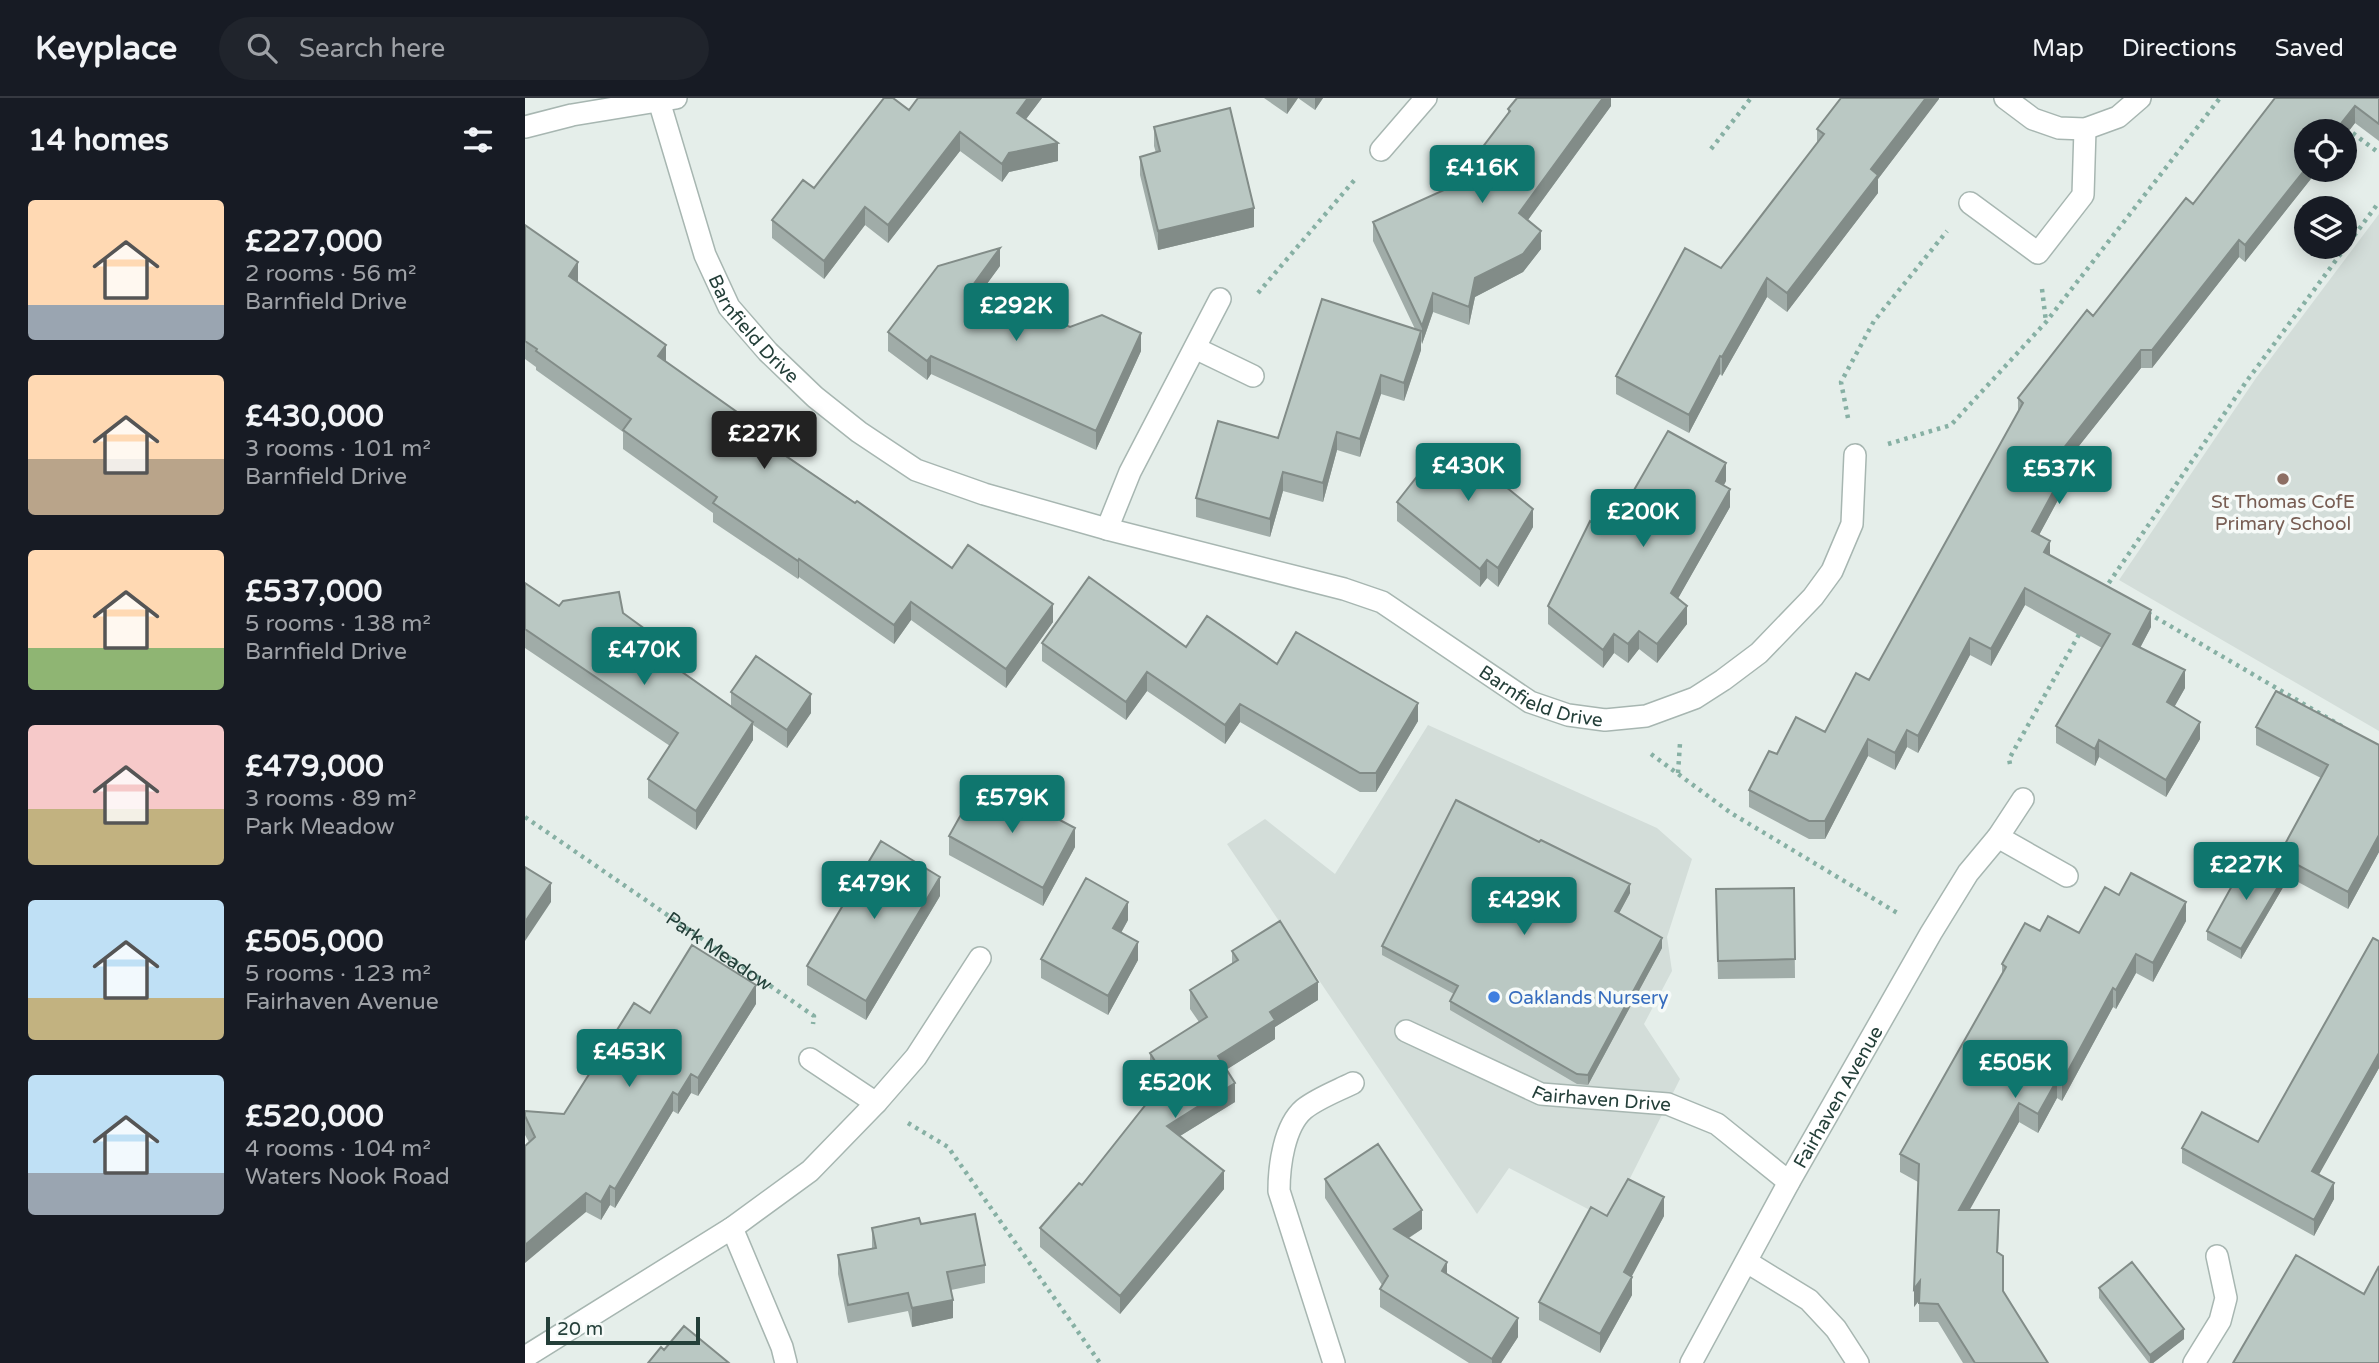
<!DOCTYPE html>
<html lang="en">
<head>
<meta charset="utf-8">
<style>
	:root { --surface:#171b24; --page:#20242c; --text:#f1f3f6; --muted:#9ea1a6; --line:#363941; --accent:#0f766e }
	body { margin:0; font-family:"Varela Round",sans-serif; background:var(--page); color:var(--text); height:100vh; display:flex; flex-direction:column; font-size:26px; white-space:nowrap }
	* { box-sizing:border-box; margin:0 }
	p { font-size:23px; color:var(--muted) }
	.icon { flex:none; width:38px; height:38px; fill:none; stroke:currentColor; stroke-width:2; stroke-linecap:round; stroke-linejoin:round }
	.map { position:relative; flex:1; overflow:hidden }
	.side { display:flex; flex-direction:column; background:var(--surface); width:525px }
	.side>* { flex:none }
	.controls { position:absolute; left:1769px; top:21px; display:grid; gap:14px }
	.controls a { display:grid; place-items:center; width:63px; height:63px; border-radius:50%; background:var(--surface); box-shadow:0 4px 18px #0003; font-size:35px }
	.scale { position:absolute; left:21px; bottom:18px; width:154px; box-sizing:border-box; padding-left:7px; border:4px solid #243f39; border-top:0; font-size:19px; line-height:24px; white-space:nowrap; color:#243f39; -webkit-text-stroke:5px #f6faf8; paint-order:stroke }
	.price { position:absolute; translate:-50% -60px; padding:0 16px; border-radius:7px; background:var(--accent); color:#fff; font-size:23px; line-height:46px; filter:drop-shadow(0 2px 4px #0008) }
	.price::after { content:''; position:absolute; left:50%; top:42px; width:21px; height:16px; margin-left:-10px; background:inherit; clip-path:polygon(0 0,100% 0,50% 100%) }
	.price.selected { background:#222; color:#fff }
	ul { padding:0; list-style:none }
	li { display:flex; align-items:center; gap:21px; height:175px; padding:0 28px }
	li span { display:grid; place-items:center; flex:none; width:196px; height:140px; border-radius:7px; color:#555 }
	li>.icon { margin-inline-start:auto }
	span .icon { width:84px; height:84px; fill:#fffc; stroke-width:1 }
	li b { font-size:30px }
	h2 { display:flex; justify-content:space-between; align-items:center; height:84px; padding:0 28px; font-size:30px }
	header { display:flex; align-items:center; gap:42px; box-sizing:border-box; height:98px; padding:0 35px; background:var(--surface); border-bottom:2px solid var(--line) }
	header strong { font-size:33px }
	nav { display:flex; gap:38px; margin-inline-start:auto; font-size:24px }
	.search { width:490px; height:63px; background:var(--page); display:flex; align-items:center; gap:18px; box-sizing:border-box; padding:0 24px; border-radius:38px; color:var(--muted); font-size:26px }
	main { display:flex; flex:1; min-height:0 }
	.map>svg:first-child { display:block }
</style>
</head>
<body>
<header>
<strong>Keyplace</strong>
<div class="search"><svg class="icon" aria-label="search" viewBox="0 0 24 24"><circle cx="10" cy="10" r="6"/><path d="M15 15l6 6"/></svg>Search here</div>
<nav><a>Map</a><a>Directions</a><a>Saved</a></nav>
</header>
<main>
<section class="side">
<h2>14 homes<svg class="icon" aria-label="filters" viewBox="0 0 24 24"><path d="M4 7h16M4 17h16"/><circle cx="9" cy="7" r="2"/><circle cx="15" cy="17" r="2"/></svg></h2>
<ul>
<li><span style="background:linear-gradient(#ffd9b3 75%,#9aa5b1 0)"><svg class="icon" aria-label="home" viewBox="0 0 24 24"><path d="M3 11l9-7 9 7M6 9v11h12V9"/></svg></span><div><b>£227,000</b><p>2 rooms · 56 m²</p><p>Barnfield Drive</p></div></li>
<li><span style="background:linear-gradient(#ffd9b3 60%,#b9a48a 0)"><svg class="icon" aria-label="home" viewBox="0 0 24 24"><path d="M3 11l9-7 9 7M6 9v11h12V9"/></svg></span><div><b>£430,000</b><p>3 rooms · 101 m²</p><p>Barnfield Drive</p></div></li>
<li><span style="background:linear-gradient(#ffd9b3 70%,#8fb573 0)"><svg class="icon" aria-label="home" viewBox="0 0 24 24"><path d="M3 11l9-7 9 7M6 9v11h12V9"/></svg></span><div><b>£537,000</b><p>5 rooms · 138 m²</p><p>Barnfield Drive</p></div></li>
<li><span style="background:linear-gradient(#f6c9c9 60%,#c2b280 0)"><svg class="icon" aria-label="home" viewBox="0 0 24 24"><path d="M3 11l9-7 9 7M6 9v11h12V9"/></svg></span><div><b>£479,000</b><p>3 rooms · 89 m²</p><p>Park Meadow</p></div></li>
<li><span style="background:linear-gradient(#bfe0f5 70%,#c2b280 0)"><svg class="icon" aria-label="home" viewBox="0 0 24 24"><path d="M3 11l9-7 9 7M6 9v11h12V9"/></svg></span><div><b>£505,000</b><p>5 rooms · 123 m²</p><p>Fairhaven Avenue</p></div></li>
<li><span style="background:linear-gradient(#bfe0f5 70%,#9aa5b1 0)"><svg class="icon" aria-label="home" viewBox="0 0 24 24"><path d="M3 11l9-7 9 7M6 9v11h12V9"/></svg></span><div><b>£520,000</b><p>4 rooms · 104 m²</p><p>Waters Nook Road</p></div></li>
</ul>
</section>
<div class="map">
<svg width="1854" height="1265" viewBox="0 0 1854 1265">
	<rect width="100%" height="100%" fill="#e5eeea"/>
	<path fill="#d3ddd9" d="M1854 116V633L1594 482 1731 280Z
		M903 627 1132 730 1167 761 1142 839 1147 873 1119 926 1155 981 1084 1122 984 1070 952 1116 702 746 740 721 810 776Z"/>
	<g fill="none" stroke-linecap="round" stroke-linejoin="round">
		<defs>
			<g id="lane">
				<path id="s2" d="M881 933 1016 996 1143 1006 1192 1026 1264 1084"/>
				<path d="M1669 1265 1695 1223 1701 1200 1692 1158"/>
			</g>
			<g id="street">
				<path d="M1480 0 1508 21 1534 30 1560 31 1593 19 1615 0"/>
				<path id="s3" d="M134 3 180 157 204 209 243 254 290 299 334 334 391 372 459 396 582 431 819 491 857 504 1005 604 1043 617 1080 622 1121 618 1170 600 1198 582 1234 555 1288 499 1307 473 1327 426 1330 357"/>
				<path d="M0 29 47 17 151 0"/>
				<path d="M856 52 901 0"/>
				<path d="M1445 105 1513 155 1558 97 1560 31"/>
				<path d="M670 250 728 278"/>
				<path d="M582 431 605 374 695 201"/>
				<path d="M1473 739 1542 778"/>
				<path d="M285 961 351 1005"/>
				<path d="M207 1130 257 1249 261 1265"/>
				<path d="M1222 1164 1284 1202 1311 1231 1333 1265"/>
				<path d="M0 1259 207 1130 285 1073 351 1005 391 959 455 860"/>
				<path d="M809 1265 754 1093C754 1068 759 1028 779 1011 793 1000 812 993 828 985"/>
				<path id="s4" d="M1166 1265 1264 1084 1406 835 1443 775 1473 739 1498 701"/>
			</g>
		</defs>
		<use href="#lane" stroke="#a7b6b1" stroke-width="24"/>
		<use href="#street" stroke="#a7b6b1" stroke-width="24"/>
		<g stroke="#87b0a4" stroke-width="4.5" stroke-dasharray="3.5 5" stroke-linecap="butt">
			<path d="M1821 30 1854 55"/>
			<path d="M1186 51 1226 0"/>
			<path d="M1517 191 1521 224"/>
			<path d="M733 195 832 79"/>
			<path d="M1323 320 1316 284 1349 223 1422 133"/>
			<path d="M1363 346 1426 327 1521 224 1695 0"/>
			<path d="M1579 492 1721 284 1854 104"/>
			<path d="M1623 515 1818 629"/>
			<path d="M1126 656 1206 715 1374 816"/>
			<path d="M1485 666 1484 661 1556 533"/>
			<path d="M1153 675 1155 645"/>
			<path id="s1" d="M0 719 289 918 288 926"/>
			<path d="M383 1025 423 1049 575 1265"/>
		</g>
		<use href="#lane" stroke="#fff" stroke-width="21"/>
		<use href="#street" stroke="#fff" stroke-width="21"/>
	</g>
	<path fill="#a0aca8" d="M517 0 501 21 533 63 484 74 477 84 435 53 363 145 340 127 299 181 247 140V122L289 90 384 12Z
		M739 0H773L762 16Z
		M773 0H798L790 12Z
		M1086 0V8L1003 122 1016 151 998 174 950 199 944 227 908 214 897 246 896 243V252L879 303 856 296 835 359 812 352 798 404 758 393 745 439 671 419V400L753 340 890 231 848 143V124L928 88 983 15V11Z
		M1414 0 1353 81V95L1262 214 1242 199 1197 278 1195 276 1164 335 1091 296V278L1196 170 1292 45V31Z
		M1750 0H1854V43L1830 25 1720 164 1714 159 1627 270H1616L1536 370 1540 389 1514 437 1525 458 1626 529 1615 550 1660 590 1649 609 1675 641 1641 699 1574 659 1570 668 1531 645V628L1577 550 1500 507 1466 568 1445 557 1393 655 1382 649 1370 672 1343 658 1300 741H1284L1224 709V692L1252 656 1300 634 1344 582 1493 315V300L1568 218 1668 106Z
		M629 29 729 129 633 152 615 77V59L631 55 629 48Z
		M0 127 53 183 52 184 141 264 229 336 427 470 528 524 481 590 386 522 369 546 274 479 273 481 188 424V415L98 351V334L11 272V269L0 261Z
		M475 168 458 191 545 229 616 253 571 352 406 276 402 282 363 253V234Z
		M1201 383 1199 387 1205 409 1153 500 1162 526 1132 565 1114 551 1103 565 1089 555 1078 570 1023 526V508L1071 428 1086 432Z
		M975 384 1008 429 973 489 962 480 955 489 872 423V404Z
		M0 485 34 508 98 515 124 551 206 609V594L286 615 262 650 228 627V642L171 732 123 700V681L145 648 0 550Z
		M517 545 661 549 752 566 893 623 851 694H835L715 624 700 646 622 593 601 622 517 563Z
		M1731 629 1854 647V754L1823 811 1760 777V786L1716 861 1682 842V833L1754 773V757L1796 680 1731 647Z
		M424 738 550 749 518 808 424 757Z
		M1269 790 1270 880 1193 881 1191 810Z
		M1105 795 1094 815 1137 850 1063 987 1052 986 925 912V903L929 896 857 857V848Z
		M1594 797 1661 823 1628 884 1611 875 1591 911 1588 909 1537 1003 1532 1000 1513 1035 1494 1024 1444 1112 1474 1131 1473 1155 1478 1193 1523 1265H1438L1413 1224H1394V1203L1389 1209 1393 1084 1375 1074V1056L1477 876V866L1515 833 1554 835Z
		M415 798 341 922 282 887V868Z
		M603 822 596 835 613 862 583 917 516 880V861Z
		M1854 843V970L1793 1077 1809 1101 1789 1138 1657 1065V1050L1733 1044Z
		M707 853 793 902 750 929V941L702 971 710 1004 655 1038 699 1091 595 1216 515 1149V1130L557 1087 634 989 625 973V955L674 924 665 911V892L707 866Z
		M231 906 173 998 166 995 153 1016 148 1013 90 1110 85 1107 76 1122 61 1114 4 1044 0 1037V1013L39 1016Z
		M800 1081 897 1131 884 1140 922 1176 993 1239 976 1265H944L855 1209V1191L857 1187 800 1100Z
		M1082 1118H1139L1106 1178 1107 1197 1075 1255 1014 1222V1204Z
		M396 1126 460 1167V1185L426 1192 428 1220 387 1229 383 1213 323 1225 313 1176V1157L347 1151V1130Z
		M1574 1190 1659 1241 1628 1265H1624L1574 1200Z"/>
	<path fill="#828c88" d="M503 0H517L492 33V15Z
		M762 0H773L762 16Z
		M790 0H798L790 12Z
		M1078 0H1086V8L994 134V115Z
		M1401 0H1414V1L1353 81V95L1262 214V195L1346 71Z
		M1830 8V25L1820 38V33H1810Z
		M435 34V53L363 145V127Z
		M533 45V63L484 74 477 84V66L484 55Z
		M1782 69V72H1793L1720 164V147Z
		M340 109V127L299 181V163Z
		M729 110V129L633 152V133Z
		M1016 133V151L998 174 950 199 944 227V209L950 180Z
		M1714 142V159L1627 270V252Z
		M475 150V168L448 205V187Z
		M53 164V183L44 196V178Z
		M1242 180V199L1197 278V259Z
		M908 195V214L897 246V228Z
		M896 233V252L879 303V285Z
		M616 235V253L571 352V333Z
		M141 247V266L133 258Z
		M1616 252V270L1527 382V365Z
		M406 258V276L402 282V263Z
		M1195 258V276L1164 335V317Z
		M856 277V296L835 359V341Z
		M229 326V345L224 333Z
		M812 334V352L798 404V385Z
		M1201 365V383L1191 401V383Z
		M1540 372V389L1507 450V433Z
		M758 374V393L745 439V421Z
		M1205 391V409L1146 513V495Z
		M1008 411V429L973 489V470Z
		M1525 443V460L1519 454Z
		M274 461V479L273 481V463Z
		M962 462V480L955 489V471Z
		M1500 490V507L1466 568V551Z
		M386 504V522L369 546V527Z
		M528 506V524L481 590V571Z
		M1162 508V526L1132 565V546Z
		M1626 512V529L1608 563V546Z
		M1114 533V551L1103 565V546Z
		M124 534V553L116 545Z
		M1089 536V555L1078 570V552Z
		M1445 540V557L1393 655V638Z
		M1660 572V590L1642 622V604Z
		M622 574V593L601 622V604Z
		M286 596V615L262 650V632Z
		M893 605V623L851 694V675Z
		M715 606V624L700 646V627Z
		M228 624V642L171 732V713Z
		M1675 624V641L1641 699V682Z
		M1382 632V649L1370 672V655Z
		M1343 641V658L1300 741V723Z
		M1574 642V659L1570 668V651Z
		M550 730V749L518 808V790Z
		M1854 737V754L1823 811V794Z
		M1760 777V786L1716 861V851Z
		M415 779V798L341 922V903Z
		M26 785V804L0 843V824Z
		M1105 786V795L1090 823V813Z
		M603 804V822L588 849V830Z
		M1661 804V823L1628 884V865Z
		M1137 840V850L1063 987V977Z
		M613 844V862L583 917V898Z
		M1611 856V875L1591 911V892Z
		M793 884V902L750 929V941L693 977V958L745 914Z
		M231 887V906L173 998V980Z
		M1588 890V909L1537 1003V984Z
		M1854 955V970L1787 1089V1073Z
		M166 976V995L153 1016V997Z
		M1532 982V1000L1513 1035V1016Z
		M710 985V1004L642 1046V1028Z
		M148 994V1013L90 1110V1091Z
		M1494 1005V1024L1434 1131V1112Z
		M699 1073V1091L595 1216V1198Z
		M1809 1085V1101L1789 1138V1122Z
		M85 1088V1107L76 1122V1104Z
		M61 1095V1114L0 1165V1147Z
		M1139 1099V1118L1099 1193V1174Z
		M897 1112V1131L869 1149V1131Z
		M922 1164V1182L917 1173Z
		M1107 1179V1197L1075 1255V1236Z
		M1395 1183V1201L1389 1209V1191Z
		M428 1202V1220L387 1229V1210Z
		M993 1220V1239L976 1265H967V1261Z
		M1659 1231V1241L1628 1265H1625V1257Z"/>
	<path fill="#bac8c3" stroke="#828c88" stroke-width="2" d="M359 0H368L384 12 393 0H503L492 15 533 45 484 55 477 66 435 34 363 127 340 109 299 163 247 122 278 82 289 90Z
		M992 0H1078L994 115 1016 133 998 156 950 180 944 209 908 195 897 228 848 124 928 88 985 13 983 11Z
		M1316 0H1401L1346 71 1353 77 1262 195 1242 180 1197 259 1195 258 1164 317 1091 278 1160 150 1196 170 1299 36 1292 31Z
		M1750 0H1854V26L1830 8 1810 33H1782V69L1720 147 1714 142 1627 252H1616L1527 365 1540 372 1507 433 1525 443 1519 454 1626 512 1608 546 1660 572 1642 604 1675 624 1641 682 1574 642 1570 651 1531 628 1585 536 1500 490 1466 551 1445 540 1393 638 1382 632 1370 655 1343 641 1300 723H1284L1224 692 1244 653 1252 656 1271 619 1300 634 1331 575 1344 582 1498 305 1493 300 1562 212 1568 218 1661 100 1668 106Z
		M705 10 729 110 633 133 615 59 635 53 629 29Z
		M0 127 53 164 44 178 141 247 133 258 229 326 224 333 330 405 332 403 427 470 443 447 528 506 481 571 386 504 369 527 274 461 273 463 188 405 192 399 98 332 106 321 11 253 12 251 0 243Z
		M475 150 448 187 545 229 577 217 616 235 571 333 406 258 402 263 363 234 413 168Z
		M797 201 896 233 879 285 856 277 835 341 812 334 798 385 758 374 745 421 671 400 693 323 753 340Z
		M1143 333 1201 365 1191 383 1205 391 1146 495 1162 508 1132 546 1114 533 1103 546 1089 536 1078 552 1023 508 1065 423 1071 428 1075 423 1086 432Z
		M916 348H932L937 351 975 348V384L1008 411 973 470 962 462 955 471 872 404Z
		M564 479 661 549 682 518 752 566 771 534 893 605 851 675H835L715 606 700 627 622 574 601 604 517 545Z
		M0 485 34 508 38 503 94 494 98 515 124 534 116 545 228 624 171 713 123 681 153 635 0 531Z
		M231 558 286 596 262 632 206 594Z
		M1751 593 1854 647V737L1823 794 1754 757 1803 667 1731 629Z
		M453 686 511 718 514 711 550 730 518 790 424 738Z
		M931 702 1014 744 1016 742 1105 786 1090 813 1137 840 1063 977 1052 976 925 903 933 888 857 848Z
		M356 743 415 779 341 903 282 868Z
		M1724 757 1760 777 1716 851 1682 833Z
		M0 769 26 785 0 824Z
		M1606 775 1661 804 1628 865 1611 856 1591 892 1588 890 1537 984 1532 982 1513 1016 1494 1005 1434 1112H1474L1472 1154 1478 1158V1193L1523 1265H1450L1413 1206 1394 1205 1395 1183 1389 1191 1394 1066 1375 1056 1481 869 1477 866 1500 825 1515 833 1523 818 1554 835 1580 789 1594 797Z
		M561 780 603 804 588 830 613 844 583 898 516 861Z
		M1269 790 1270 861 1193 863 1191 791Z
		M755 823 793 884 745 914 750 922 693 958 710 985 642 1028 699 1073 595 1198 515 1130 554 1085 557 1087 641 981 625 955 682 919 665 892 713 862 707 853Z
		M1848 840 1854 843V955L1787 1073 1809 1085 1789 1122 1657 1050 1677 1014 1733 1044Z
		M167 847 231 887 173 980 166 976 153 997 148 994 90 1091 85 1088 76 1104 61 1095 0 1147V1048L10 1039 0 1018V1013L39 1016 109 905 125 915Z
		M853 1046 897 1112 869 1131 922 1164 917 1173 993 1220 967 1261 855 1191 863 1178 800 1081Z
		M1103 1081 1139 1099 1099 1174 1107 1179 1075 1236 1014 1204 1066 1109 1082 1118Z
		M450 1116 460 1167 422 1174 428 1202 387 1210 383 1195 323 1207 313 1157 351 1150 347 1130 394 1120 396 1126Z
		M1771 1157 1839 1196 1854 1168V1265H1708Z
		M1607 1164 1659 1231 1625 1257 1574 1190Z
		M159 1228 204 1265H123L136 1249 139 1252Z"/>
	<circle fill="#8d6e63" stroke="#f6faf8" stroke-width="2.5" cx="1758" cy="381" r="7"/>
	<circle fill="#3f7fe0" stroke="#f6faf8" stroke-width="2.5" cx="969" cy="899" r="7"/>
	<g text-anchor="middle" stroke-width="7" stroke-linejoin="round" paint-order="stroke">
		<g font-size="19" fill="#243f39" stroke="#f6faf8">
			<text dy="7" stroke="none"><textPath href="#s3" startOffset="250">Barnfield Drive</textPath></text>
			<text dy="7" stroke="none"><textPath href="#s3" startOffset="1139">Barnfield Drive</textPath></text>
			<text dy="7" stroke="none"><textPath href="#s1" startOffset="236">Park Meadow</textPath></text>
			<text dy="7" stroke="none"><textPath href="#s4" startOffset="304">Fairhaven Avenue</textPath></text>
			<text dy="7" stroke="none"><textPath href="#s2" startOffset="210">Fairhaven Drive</textPath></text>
		</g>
		<g font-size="19" fill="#785e54" stroke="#f6faf8">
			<text x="1758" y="410">St Thomas CofE<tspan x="1758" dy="22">Primary School</tspan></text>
		</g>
		<g font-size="19" fill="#366cbe" stroke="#f6faf8" text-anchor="start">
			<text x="983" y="906">Oaklands Nursery</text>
		</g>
	</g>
</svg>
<div class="controls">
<a><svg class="icon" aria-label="locate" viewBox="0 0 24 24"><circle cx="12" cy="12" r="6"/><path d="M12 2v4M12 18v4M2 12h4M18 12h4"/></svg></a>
<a><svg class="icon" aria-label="layers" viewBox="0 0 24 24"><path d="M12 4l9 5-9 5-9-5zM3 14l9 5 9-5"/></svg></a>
</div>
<div class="scale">20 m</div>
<b class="price" style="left:957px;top:107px">£416K</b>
<b class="price" style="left:491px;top:245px">£292K</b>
<b class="price selected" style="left:239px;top:373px">£227K</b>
<b class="price" style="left:943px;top:405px">£430K</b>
<b class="price" style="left:1534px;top:408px">£537K</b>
<b class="price" style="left:1118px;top:451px">£200K</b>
<b class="price" style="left:119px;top:589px">£470K</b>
<b class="price" style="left:487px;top:737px">£579K</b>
<b class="price" style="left:1721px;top:804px">£227K</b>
<b class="price" style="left:349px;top:823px">£479K</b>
<b class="price" style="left:999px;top:839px">£429K</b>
<b class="price" style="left:104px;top:991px">£453K</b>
<b class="price" style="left:1490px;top:1002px">£505K</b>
<b class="price" style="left:650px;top:1022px">£520K</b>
</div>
</main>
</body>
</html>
